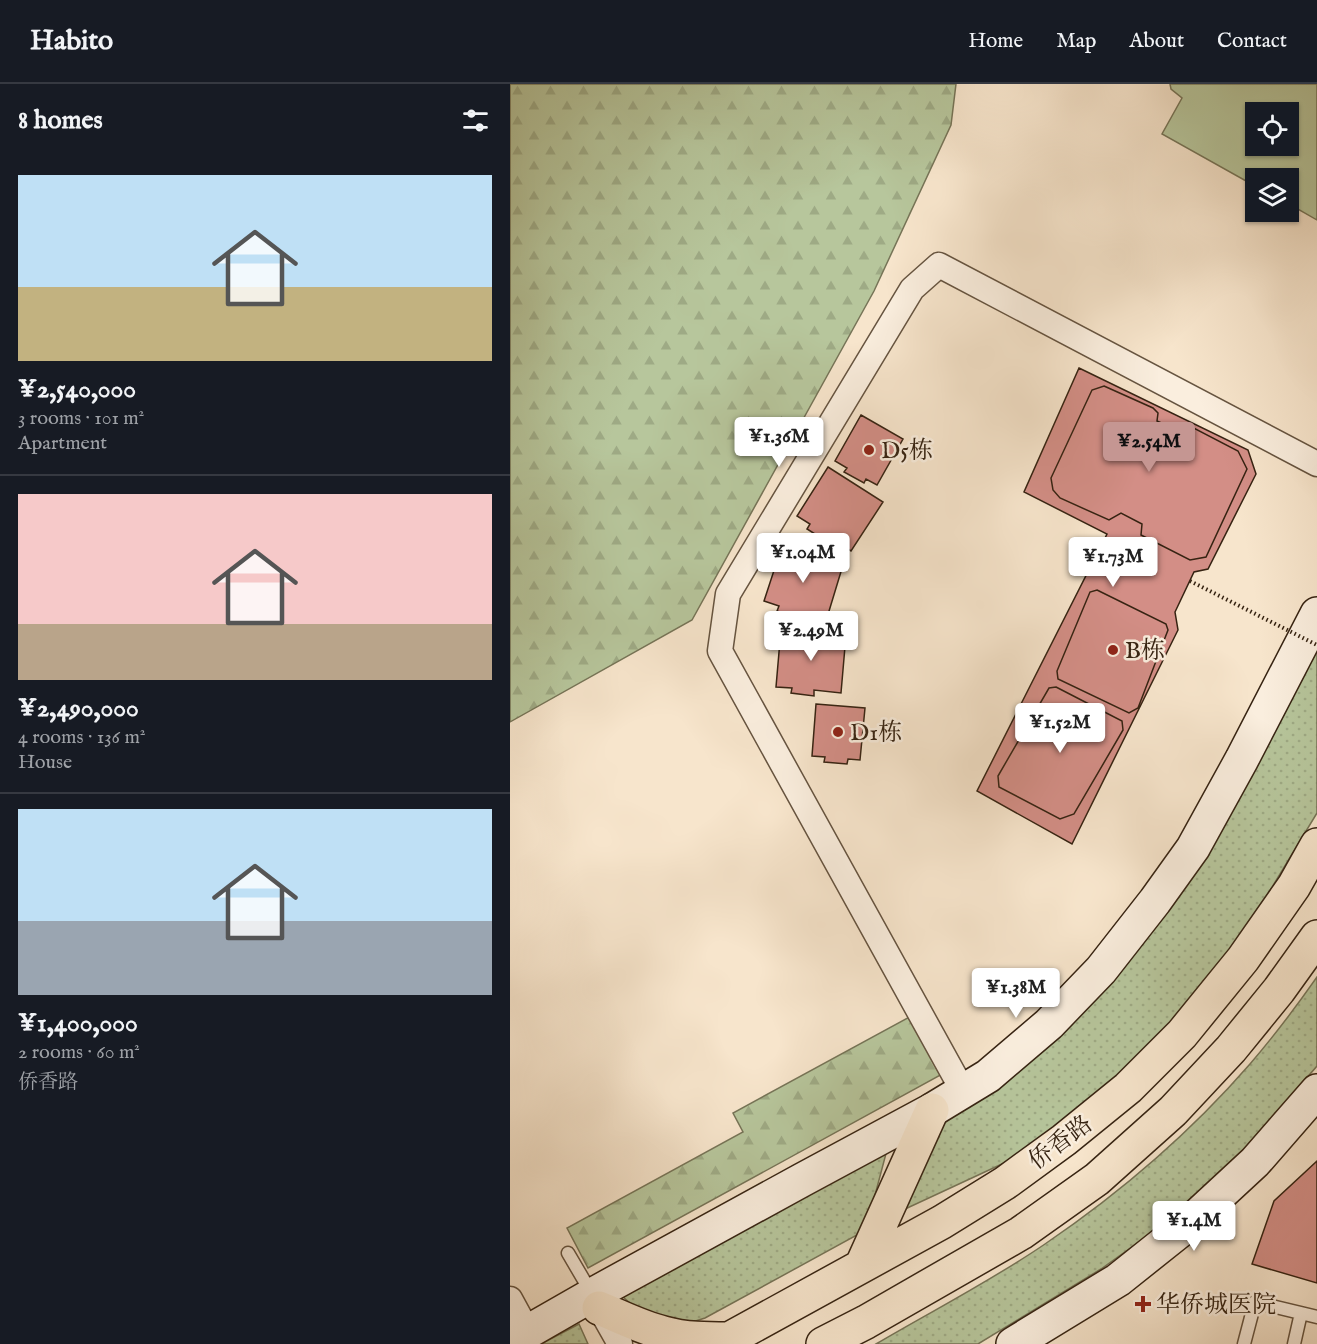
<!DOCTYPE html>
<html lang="en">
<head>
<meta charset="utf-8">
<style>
	:root { --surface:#171b24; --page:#242831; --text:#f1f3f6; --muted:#9ea1a6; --line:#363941; --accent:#c59692 }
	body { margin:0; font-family:"IM FELL English","Noto Serif SC",serif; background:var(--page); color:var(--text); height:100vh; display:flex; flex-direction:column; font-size:22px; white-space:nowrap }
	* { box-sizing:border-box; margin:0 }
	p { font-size:20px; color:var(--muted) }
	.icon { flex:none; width:33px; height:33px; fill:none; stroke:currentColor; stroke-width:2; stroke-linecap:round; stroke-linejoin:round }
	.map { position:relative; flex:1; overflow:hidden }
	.sheet { display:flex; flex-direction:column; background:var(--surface); width:510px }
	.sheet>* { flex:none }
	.controls { position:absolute; left:735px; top:18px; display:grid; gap:12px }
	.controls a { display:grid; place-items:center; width:54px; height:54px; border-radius:0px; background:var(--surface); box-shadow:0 2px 4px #0004; font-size:30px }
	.price { position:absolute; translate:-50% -51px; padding:0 14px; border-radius:6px; background:#fff; color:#222; font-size:20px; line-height:39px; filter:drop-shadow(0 2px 3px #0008) }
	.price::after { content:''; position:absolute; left:50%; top:36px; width:18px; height:14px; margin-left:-9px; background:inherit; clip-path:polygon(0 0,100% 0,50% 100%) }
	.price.current { background:var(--accent); color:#111 }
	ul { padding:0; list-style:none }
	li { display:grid; align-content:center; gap:12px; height:318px; padding:0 18px }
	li+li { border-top:2px solid var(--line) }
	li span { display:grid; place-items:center; height:186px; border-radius:0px; color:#555 }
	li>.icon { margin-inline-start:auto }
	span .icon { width:108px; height:108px; fill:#fffc; stroke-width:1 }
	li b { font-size:26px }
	h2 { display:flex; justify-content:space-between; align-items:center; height:72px; padding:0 18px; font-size:26px }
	header { display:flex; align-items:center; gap:36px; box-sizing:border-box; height:84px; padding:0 30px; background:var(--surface); border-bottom:2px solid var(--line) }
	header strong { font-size:28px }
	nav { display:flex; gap:33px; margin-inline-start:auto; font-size:21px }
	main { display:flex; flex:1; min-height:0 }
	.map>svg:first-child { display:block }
</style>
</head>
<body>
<header>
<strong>Habito</strong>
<nav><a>Home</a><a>Map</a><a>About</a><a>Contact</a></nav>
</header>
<main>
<section class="sheet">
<h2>8 homes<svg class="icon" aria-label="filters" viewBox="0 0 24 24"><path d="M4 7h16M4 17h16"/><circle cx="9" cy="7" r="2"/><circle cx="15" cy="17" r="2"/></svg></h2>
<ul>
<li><span style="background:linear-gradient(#bfe0f5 60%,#c2b280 0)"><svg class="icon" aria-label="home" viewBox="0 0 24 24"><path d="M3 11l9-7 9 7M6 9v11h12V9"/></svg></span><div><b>¥2,540,000</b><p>3 rooms · 101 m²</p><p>Apartment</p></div></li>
<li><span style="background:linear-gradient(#f6c9c9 70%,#b9a48a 0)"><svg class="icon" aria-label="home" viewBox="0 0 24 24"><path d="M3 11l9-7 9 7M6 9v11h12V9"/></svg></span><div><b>¥2,490,000</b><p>4 rooms · 136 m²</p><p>House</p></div></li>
<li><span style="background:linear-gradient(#bfe0f5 60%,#9aa5b1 0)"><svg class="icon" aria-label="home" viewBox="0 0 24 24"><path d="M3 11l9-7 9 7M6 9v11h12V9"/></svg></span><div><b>¥1,400,000</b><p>2 rooms · 60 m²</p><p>侨香路</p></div></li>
</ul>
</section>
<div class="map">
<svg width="807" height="1260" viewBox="0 0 807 1260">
	<defs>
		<pattern id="grass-dots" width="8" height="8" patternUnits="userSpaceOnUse" patternTransform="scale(1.5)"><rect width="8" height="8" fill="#b7c69c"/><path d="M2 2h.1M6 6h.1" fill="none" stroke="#9eaa85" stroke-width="1.8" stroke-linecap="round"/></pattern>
		<pattern id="forest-firs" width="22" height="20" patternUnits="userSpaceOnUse" patternTransform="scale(1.5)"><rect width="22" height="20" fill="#b7c69c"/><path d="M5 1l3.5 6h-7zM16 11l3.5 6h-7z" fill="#9eaa85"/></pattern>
	</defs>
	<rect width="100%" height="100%" fill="#f7e5cc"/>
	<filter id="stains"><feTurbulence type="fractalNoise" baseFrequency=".00333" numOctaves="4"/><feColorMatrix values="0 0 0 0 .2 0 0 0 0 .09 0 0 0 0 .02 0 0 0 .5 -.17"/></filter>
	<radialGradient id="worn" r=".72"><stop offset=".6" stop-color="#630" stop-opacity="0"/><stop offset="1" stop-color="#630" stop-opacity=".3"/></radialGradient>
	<path fill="url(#grass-dots)" stroke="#767457" stroke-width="1.5" d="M807 564V729L736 846 672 930 593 1006 507 1073 393 1126 432 1029 544 948Z
		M807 893V982L738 1061 672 1127 591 1185 468 1260H366C422 1227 481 1197 535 1160 610 1109 680 1049 740 980 764 952 786 923 807 893Z
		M378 1062 360 1130 347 1151 195 1234 176 1240 123 1222 111 1211Z
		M69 1240 78 1260H31Z"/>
	<path fill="url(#forest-firs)" stroke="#767457" stroke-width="1.5" d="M0 0H446L441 41 364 207 182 536 0 638Z
		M405 930 436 988 78 1184 57 1144 233 1048 223 1029Z"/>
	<path fill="#b7c69c" stroke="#767457" stroke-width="1.5" fill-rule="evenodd" d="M660 0H807V136L779 120 778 94H746L745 102 652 50 672 14 661 5ZM746 28H778V62H746Z"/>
	<path fill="#d38e86" stroke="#362312" stroke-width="1.5" d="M569 284 738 366 746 390 698 485 684 488 665 528 668 546 562 760 467 707 597 450 514 408Z
		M594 302 643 324 648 329 647 337 671 348 674 343 678 341 728 367 737 385 696 473 680 476 631 451 632 440 611 429 599 436 550 414 543 406 541 394 582 306Z
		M351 331 393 355 367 401 356 395 354 399 334 388 337 384 325 377Z
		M318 383 373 418 341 467 319 453 316 457 297 445 300 440 287 432Z
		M272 462 333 481 316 537 290 529 289 534 267 527 269 522 254 517Z
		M587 506 656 540 658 546 628 624 619 629 548 595 547 587 580 508Z
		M271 545 336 551 331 609 304 606V612L281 609 282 604 266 603Z
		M546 603 612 637 613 646 564 730 550 735 489 703 488 692 539 604Z
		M306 620 355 624 350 676 338 675 337 680 314 678 315 673 302 672Z
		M807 1077V1199L742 1180 764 1117Z"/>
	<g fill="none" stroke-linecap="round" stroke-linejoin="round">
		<defs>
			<path id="service" d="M58 1169 82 1210
				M734 1260 745 1218 807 1233
				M784 1260 791 1229"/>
			<path id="minor" d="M453 1007 210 567 218 510 402 205 429 181 807 380
				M0 1215 18 1248
				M88 1221 110 1260"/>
			<path id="secondary" d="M0 1258 82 1211 292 1096 422 1026 478 992 539 940 591 886 645 817 683 764 732 675 807 530
				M503 1260 608 1196 677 1141 745 1078 807 1007"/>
			<path id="primary" d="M352 1181 422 1026
				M89 1224C111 1233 132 1244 154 1249 175 1255 198 1255 219 1255
				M210 1260 432 1138 495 1099 554 1056 618 1004 672 950 733 875 784 802 807 761
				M313 1260 356 1238 511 1149 587 1095 663 1027 721 965 769 906 807 853"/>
		</defs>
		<use href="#service" stroke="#665440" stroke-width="15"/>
		<use href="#minor" stroke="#665440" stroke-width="27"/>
		<use href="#secondary" stroke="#362312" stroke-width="36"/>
		<use href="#primary" stroke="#362312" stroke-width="36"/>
		<use href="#service" stroke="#faeede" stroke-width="12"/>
		<use href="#minor" stroke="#faeede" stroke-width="24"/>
		<use href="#secondary" stroke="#faeede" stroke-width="33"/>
		<use href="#primary" stroke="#f7e5cc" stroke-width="33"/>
		<path stroke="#362312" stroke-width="4" stroke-dasharray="1.5 3" stroke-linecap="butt" d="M680 497 807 561"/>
	</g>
	<g fill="#8f2418" stroke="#faeede" stroke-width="2">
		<circle cx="359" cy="366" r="6"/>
		<circle cx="603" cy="566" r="6"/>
		<circle cx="328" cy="648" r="6"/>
		<path d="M630 1211h6v6h6v6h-6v6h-6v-6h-6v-6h6z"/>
	</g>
	<g text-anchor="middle" stroke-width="5" stroke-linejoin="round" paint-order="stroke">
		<g font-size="24" fill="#362312" stroke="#faeede" text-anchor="start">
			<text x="371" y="374">D5栋</text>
			<text x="615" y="574">B栋</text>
			<text x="340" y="656">D1栋</text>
			<text x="646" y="1228">华侨城医院</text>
		</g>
		<g font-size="24" fill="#362312" stroke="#faeede">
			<text transform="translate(550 1058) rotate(-37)" y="8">侨香路</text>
		</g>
	</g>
	<rect width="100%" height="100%" filter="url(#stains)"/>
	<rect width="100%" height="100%" fill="url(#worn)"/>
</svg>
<div class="controls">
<a><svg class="icon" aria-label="locate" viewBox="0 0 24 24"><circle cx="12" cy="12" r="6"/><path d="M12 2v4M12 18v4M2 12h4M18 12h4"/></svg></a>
<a><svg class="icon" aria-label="layers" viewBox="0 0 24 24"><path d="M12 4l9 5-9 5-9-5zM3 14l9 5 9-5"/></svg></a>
</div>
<b class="price" style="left:269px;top:384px">¥1.36M</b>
<b class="price current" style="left:639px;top:389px">¥2.54M</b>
<b class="price" style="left:293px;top:500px">¥1.04M</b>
<b class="price" style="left:603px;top:504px">¥1.73M</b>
<b class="price" style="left:301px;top:578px">¥2.49M</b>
<b class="price" style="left:550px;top:670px">¥1.52M</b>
<b class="price" style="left:506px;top:935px">¥1.38M</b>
<b class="price" style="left:684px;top:1168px">¥1.4M</b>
</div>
</main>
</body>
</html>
